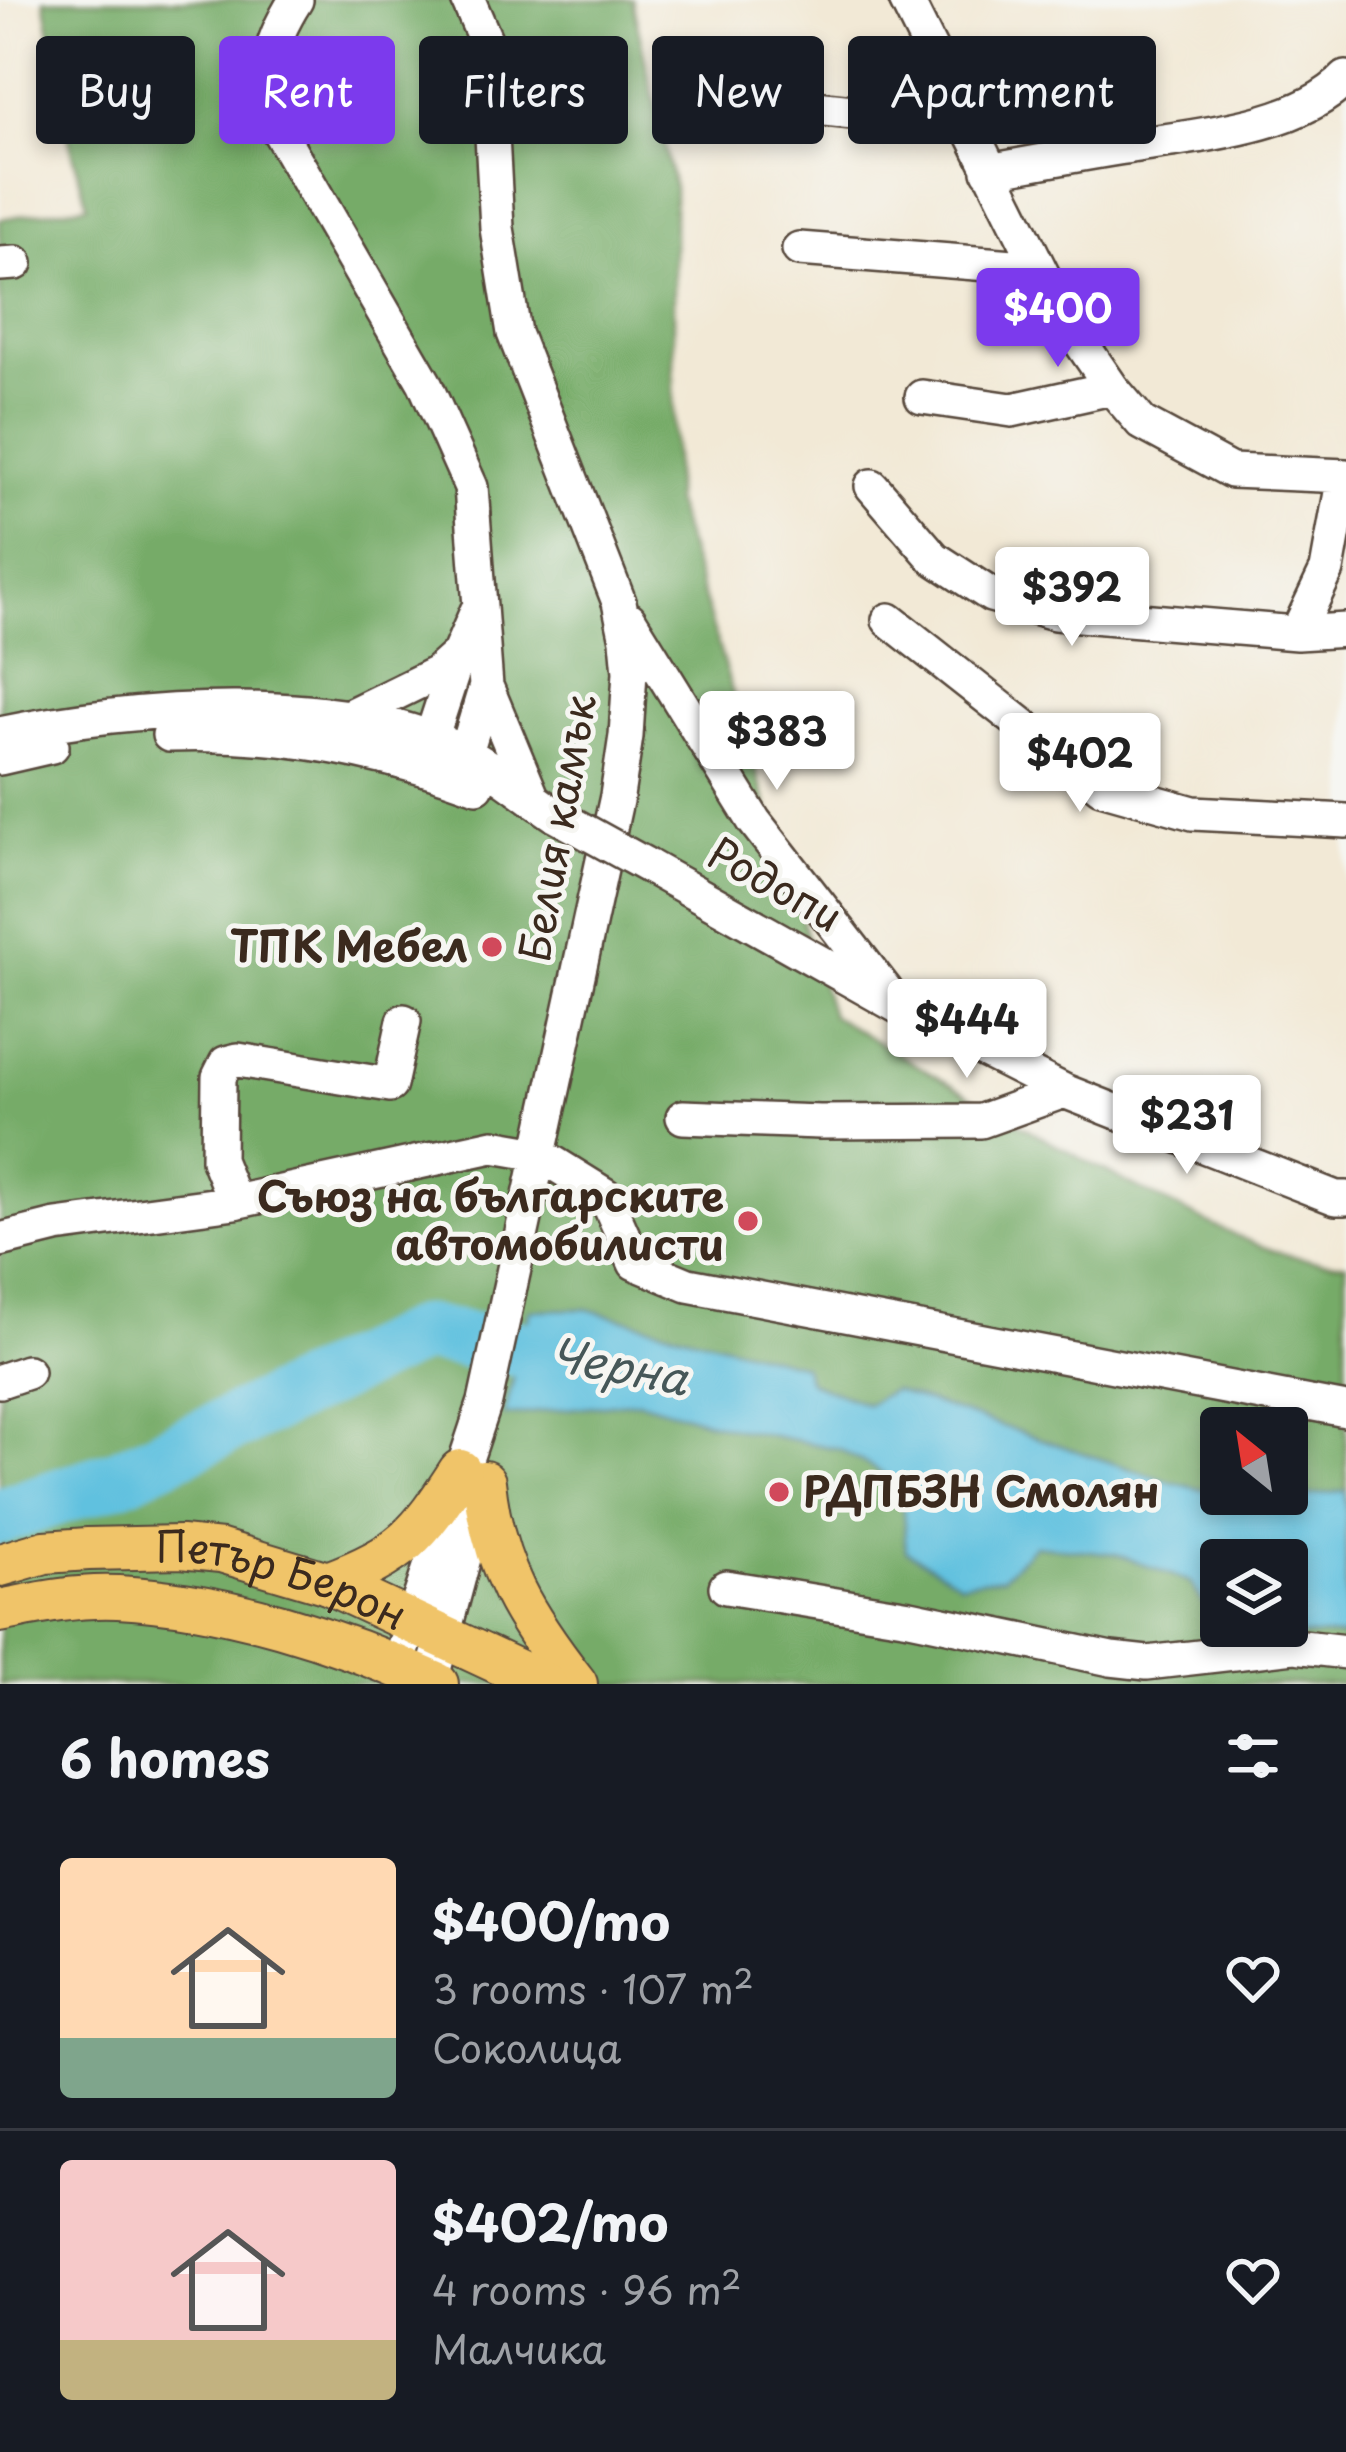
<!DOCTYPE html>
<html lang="en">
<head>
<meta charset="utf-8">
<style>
	:root { --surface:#171b24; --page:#242831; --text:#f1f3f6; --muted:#9ea1a6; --line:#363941; --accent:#7c3aed }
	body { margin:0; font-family:"Playpen Sans",sans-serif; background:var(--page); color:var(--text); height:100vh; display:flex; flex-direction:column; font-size:45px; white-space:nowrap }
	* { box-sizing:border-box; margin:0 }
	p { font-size:39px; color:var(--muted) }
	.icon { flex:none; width:66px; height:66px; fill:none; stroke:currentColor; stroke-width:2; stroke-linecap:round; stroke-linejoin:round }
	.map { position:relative; height:1684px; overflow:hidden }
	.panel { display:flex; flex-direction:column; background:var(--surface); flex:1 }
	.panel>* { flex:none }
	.top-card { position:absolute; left:36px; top:36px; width:1275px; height:108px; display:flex; gap:24px }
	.needle { width:78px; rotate:330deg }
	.fabs { position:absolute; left:1200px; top:1407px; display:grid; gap:24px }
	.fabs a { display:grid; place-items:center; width:108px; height:108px; border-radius:12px; background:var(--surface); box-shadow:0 6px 18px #0003; font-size:60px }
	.price { position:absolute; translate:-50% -102px; padding:0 27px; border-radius:12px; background:#fff; color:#222; font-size:39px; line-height:78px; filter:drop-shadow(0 3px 6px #0008) }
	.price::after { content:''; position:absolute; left:50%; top:72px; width:36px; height:27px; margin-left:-18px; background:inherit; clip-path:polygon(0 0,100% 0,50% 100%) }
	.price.selected { background:var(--accent); color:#fff }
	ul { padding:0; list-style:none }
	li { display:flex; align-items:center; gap:36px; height:300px; padding:0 60px }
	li+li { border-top:3px solid var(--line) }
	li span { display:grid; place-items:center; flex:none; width:336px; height:240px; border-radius:12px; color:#555 }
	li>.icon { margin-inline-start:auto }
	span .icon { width:144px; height:144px; fill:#fffc; stroke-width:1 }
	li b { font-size:51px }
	h2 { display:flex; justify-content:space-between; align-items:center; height:144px; padding:0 60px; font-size:51px }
	.chip { padding:0 42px; border-radius:12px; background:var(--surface); box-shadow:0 6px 18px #0003; font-size:42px; line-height:108px }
	.chip.selected { background:var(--accent); color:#fff }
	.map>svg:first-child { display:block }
</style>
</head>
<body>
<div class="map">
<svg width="1346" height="1684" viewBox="0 0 1346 1684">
	<rect width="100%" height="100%" fill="#f6f6f2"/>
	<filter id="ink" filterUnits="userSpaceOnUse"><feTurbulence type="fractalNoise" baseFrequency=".00833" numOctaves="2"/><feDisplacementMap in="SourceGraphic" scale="24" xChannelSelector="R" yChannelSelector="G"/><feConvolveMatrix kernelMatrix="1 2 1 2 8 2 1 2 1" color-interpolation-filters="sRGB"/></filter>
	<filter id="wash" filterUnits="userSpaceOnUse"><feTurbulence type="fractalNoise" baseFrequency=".004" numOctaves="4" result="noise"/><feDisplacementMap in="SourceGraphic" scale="48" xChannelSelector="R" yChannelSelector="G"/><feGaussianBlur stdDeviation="2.7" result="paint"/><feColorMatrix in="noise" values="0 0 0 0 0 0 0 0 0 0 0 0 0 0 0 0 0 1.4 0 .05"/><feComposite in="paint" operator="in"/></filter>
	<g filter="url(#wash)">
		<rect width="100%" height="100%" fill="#f2e9d6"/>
		<path fill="#76ab68" stroke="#586a43" stroke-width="3" fill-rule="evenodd" d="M44 0H632L674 188V501L831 1015C942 1079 1051 1146 1166 1202 1224 1230 1281 1263 1346 1263V1684H0V219L87 205 70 143ZM1221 1428H1287V1494H1221ZM1221 1560H1287V1626H1221Z"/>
		<path fill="#61c1df" stroke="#4e767e" stroke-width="3" d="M586 1309 803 1365 809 1382 867 1404 893 1390 1170 1482 1221 1494 1263 1501 1346 1491V1637L1273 1635 1237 1626H1287V1560H1221V1622L1214 1620 1190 1582 1116 1554 1035 1545 1003 1577 960 1583 906 1551 901 1484 839 1449 723 1426 639 1401 504 1416 530 1310Z"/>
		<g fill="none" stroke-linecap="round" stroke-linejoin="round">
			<path stroke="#61c1df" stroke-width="57" d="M0 1516 121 1476 423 1333 597 1361"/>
		</g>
	</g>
	<g filter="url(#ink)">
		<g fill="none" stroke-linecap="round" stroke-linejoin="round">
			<defs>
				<path id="minor" d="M296 0C266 47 263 75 277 128L424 382 471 487 486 686 458 779
					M906 0 1064 318 1112 388 1142 423 1231 471 1346 476
					M758 102 967 124
					M989 171C1032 163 1075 155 1118 148 1187 136 1296 130 1346 78
					M799 249 1039 268
					M0 264 16 263
					M922 397 1012 410 1112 388
					M872 486 934 558 991 595 1055 613 1297 633 1346 630
					M629 619 754 821 886 991
					M889 620 1101 787 1193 813 1346 821
					M1297 633 1327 570 1344 476
					M486 686 533 799
					M343 719 437 673 458 654
					M0 734C132 706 342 689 465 753 497 770 527 796 557 816
					M169 735C274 731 378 750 477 786
					M0 758 52 746
					M424 760 459 653 477 611
					M648 866 901 1008 1064 1091 1336 1198H1346
					M683 1117 820 1122 981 1121 1064 1091
					M235 1202 218 1160 219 1077 226 1063 238 1060 390 1085 404 1021
					M0 1240 56 1226 235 1202 493 1146 539 1154 605 1195 635 1263 688 1285 1346 1410
					M0 1381 27 1372
					M726 1587 910 1617 1111 1659 1147 1663 1294 1646 1346 1652
					M397 1667 485 1402 617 796 626 736 630 672 627 640 619 602 514 333 497 228 487 44 468 0
					M431 1681 483 1487"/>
				<g id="major">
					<path d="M484 1482C493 1568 524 1617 576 1684"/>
					<path id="s1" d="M0 1565 45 1552 88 1549 181 1547 221 1551 328 1583 545 1684"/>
					<path d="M328 1583C402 1555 418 1536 460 1471"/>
					<path d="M0 1611C39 1603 78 1595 118 1597 226 1603 339 1639 437 1684"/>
				</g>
			</defs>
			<use href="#minor" stroke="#56473a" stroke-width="38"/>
			<use href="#major" stroke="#56473a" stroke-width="46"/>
			<use href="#minor" stroke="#fff" stroke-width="33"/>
			<use href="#major" stroke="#f0c469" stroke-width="42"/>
			<defs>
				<path id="minor-bridge" d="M557 816 648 866"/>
			</defs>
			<use href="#minor-bridge" stroke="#56473a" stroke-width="38" stroke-linecap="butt"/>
			<use href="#minor-bridge" stroke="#fff" stroke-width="33"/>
		</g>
	</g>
	<g fill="#d1495b" stroke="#f6f6f2" stroke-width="4.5">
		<circle cx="492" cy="947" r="12"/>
		<circle cx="748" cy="1221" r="12"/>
		<circle cx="779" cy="1492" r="12"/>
	</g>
	<g text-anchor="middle" stroke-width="10" stroke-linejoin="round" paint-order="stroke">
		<g font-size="42" fill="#3b2a1e" stroke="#f6f6f2">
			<text transform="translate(558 828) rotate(-80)" y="15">Белия камък</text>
			<text transform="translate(775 885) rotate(29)" y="15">Родопи</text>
			<text dy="15" stroke="none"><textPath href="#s1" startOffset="288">Петър Берон</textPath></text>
		</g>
		<g font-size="42" font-weight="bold" fill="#3b2a1e" stroke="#f6f6f2" text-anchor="end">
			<text x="468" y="962">ТПК Мебел</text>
			<text x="724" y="1212">Съюз на българските<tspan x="724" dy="48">автомобилисти</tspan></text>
			<text x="803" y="1507" text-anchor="start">РДПБЗН Смолян</text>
		</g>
		<g font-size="45" font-style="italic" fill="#465758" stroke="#f6f6f2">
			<text transform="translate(619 1367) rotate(11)" y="16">Черна</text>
		</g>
	</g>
</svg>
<div class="fabs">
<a><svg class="needle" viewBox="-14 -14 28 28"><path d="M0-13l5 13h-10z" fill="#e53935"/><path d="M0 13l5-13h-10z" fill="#9ea1a6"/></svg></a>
<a><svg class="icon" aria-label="layers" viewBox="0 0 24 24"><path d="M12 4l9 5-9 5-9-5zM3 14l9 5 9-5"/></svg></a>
</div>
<b class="price selected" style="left:1058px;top:370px">$400</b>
<b class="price" style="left:1072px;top:649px">$392</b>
<b class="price" style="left:777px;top:793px">$383</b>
<b class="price" style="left:1080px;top:815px">$402</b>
<b class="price" style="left:967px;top:1081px">$444</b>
<b class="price" style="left:1187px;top:1177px">$231</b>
<div class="top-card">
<a class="chip">Buy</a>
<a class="chip selected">Rent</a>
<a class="chip">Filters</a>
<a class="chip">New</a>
<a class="chip">Apartment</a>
</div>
</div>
<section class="panel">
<h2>6 homes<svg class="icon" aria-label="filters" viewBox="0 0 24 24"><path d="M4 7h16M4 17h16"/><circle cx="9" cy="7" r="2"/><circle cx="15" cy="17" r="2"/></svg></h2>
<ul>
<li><span style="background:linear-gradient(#ffd9b3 75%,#7fa58c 0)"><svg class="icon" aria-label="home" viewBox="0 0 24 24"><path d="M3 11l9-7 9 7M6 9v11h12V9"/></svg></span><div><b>$400/mo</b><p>3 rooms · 107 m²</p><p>Соколица</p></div><svg class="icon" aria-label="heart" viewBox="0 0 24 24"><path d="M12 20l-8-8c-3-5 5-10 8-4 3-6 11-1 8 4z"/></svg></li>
<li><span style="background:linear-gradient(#f6c9c9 75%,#c2b280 0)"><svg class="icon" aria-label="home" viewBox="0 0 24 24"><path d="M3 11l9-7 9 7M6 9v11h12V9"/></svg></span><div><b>$402/mo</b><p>4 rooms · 96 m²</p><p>Малчика</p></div><svg class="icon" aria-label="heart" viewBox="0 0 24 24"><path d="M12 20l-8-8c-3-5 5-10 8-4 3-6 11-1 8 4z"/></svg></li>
</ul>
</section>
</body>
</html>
